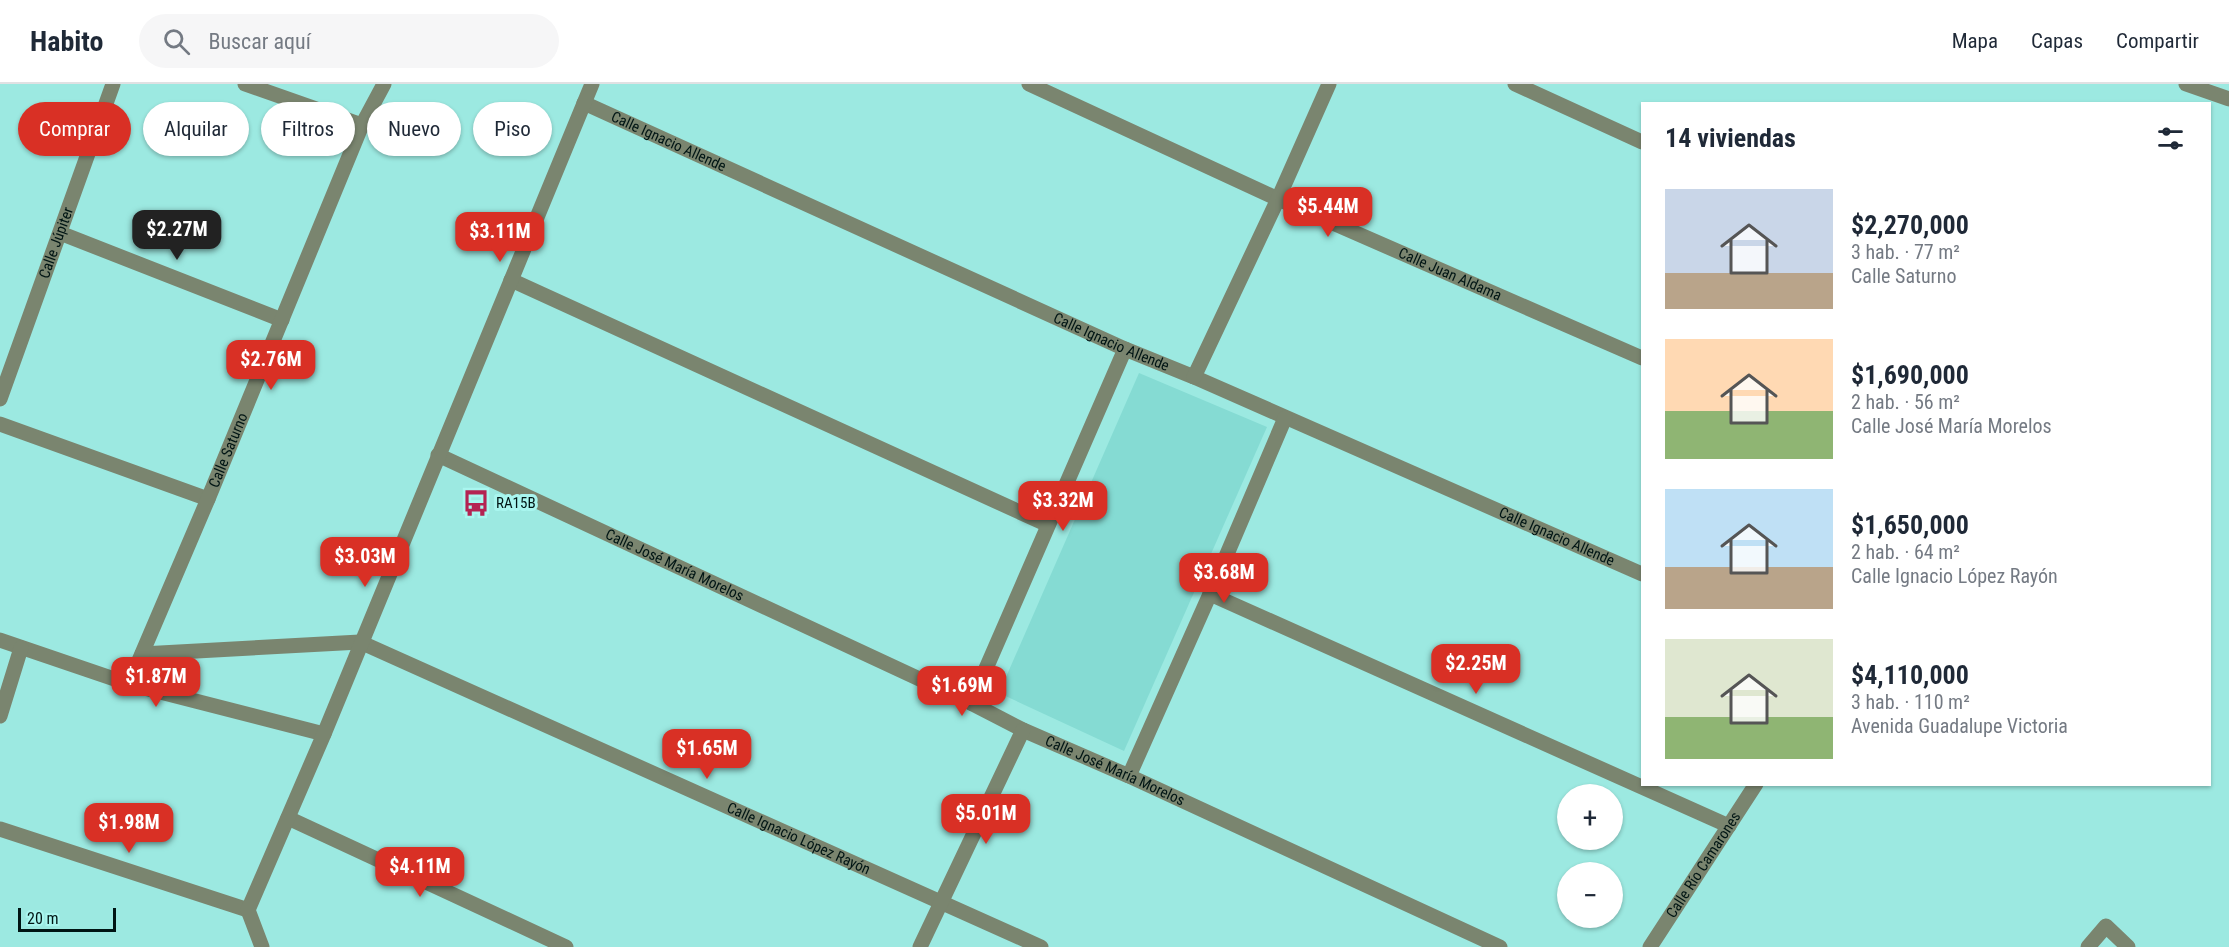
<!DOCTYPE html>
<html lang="es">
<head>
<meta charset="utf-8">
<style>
	:root { --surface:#fff; --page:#f6f6f7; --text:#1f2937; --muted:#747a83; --line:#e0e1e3; --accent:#d93025 }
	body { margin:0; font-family:"Roboto Condensed",sans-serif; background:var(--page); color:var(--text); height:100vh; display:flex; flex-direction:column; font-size:22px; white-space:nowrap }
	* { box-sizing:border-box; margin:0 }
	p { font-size:20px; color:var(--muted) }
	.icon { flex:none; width:33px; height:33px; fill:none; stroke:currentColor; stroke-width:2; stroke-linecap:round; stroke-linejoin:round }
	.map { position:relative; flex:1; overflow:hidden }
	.drawer { position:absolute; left:1641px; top:18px; width:570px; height:684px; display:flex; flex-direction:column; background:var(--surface); border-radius:0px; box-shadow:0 2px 4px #0004 }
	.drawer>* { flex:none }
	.hud { position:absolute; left:18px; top:18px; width:570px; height:54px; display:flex; gap:12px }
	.tools { position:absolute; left:1557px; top:700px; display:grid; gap:12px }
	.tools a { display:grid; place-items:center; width:66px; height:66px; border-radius:50%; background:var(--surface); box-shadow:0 2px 4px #0004; font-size:30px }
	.scale { position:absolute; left:18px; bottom:15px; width:98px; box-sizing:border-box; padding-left:6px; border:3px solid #001514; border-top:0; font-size:16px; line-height:21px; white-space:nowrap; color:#001514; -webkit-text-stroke:4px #a9f6ef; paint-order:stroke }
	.price { position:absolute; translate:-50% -51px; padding:0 14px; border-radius:12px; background:var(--accent); color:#fff; font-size:20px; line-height:39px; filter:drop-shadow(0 2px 3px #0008) }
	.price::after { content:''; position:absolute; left:50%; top:36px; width:18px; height:14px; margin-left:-9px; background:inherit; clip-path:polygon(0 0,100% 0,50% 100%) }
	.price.on { background:#222; color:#fff }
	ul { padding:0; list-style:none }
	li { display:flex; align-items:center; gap:18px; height:150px; padding:0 24px }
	li span { display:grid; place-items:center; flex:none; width:168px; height:120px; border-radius:0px; color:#555 }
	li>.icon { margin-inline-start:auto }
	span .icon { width:72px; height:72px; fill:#fffc; stroke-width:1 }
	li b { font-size:26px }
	h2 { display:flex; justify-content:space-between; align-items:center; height:72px; padding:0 24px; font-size:26px }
	.tag { padding:0 21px; border-radius:27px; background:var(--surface); box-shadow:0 2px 4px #0004; font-size:21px; line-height:54px }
	.tag.on { background:var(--accent); color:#fff }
	header { display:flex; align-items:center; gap:36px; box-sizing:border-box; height:84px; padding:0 30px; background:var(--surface); border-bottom:2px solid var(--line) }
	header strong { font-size:28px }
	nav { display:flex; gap:33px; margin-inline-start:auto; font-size:21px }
	.search { width:420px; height:54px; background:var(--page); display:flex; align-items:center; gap:15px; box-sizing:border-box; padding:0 21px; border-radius:33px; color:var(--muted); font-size:22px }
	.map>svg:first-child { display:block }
</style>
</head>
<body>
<header>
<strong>Habito</strong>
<div class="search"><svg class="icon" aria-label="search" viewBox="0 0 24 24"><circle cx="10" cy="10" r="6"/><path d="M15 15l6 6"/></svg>Buscar aquí</div>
<nav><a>Mapa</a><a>Capas</a><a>Compartir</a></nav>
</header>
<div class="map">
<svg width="2229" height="863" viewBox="0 0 2229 863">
	<rect width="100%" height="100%" fill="#9ce9e1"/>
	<path fill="#85dbd3" d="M1139 289 1267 343 1124 667 999 609Z"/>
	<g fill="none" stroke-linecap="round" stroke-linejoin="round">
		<g stroke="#7a856f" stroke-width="15">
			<path d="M245 0 362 41"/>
			<path id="s1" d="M1029 0 1278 115 1642 274"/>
			<path d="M1515 0 1642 58"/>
			<path d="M2186 0 2229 15"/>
			<path id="s2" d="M584 19 1125 265 1194 293 1642 490"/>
			<path d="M60 149 282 236"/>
			<path d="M511 196 1048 441"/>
			<path d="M1194 293 1278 115 1329 0"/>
			<path id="s3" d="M0 315 113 0"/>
			<path d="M0 340 208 415"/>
			<path id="s4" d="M438 371 971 619 1023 646 1129 692 1500 863"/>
			<path d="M1210 510 1729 742"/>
			<path d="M0 556 129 600 324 650"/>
			<path id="s5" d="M142 570 360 558 1041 863"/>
			<path id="s6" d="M129 600 208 415 362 41 384 0"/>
			<path d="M971 619 1125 265"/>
			<path d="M0 632 21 564"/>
			<path d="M1129 692 1210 510 1285 334"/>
			<path d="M288 734 566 863"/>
			<path d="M0 745 248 826"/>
			<path d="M262 863 248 826 324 650 592 0"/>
			<path d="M920 863 1023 646"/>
			<path id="s7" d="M1650 863 1756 700"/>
			<path d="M2088 863 2106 842 2128 863"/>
		</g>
	</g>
	<defs>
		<symbol id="bus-bare" viewBox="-9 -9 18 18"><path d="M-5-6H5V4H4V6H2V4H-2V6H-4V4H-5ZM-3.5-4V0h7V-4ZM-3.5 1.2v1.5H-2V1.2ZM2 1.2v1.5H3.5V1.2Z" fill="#b42352" stroke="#a9f6ef" stroke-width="2.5" paint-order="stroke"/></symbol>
	</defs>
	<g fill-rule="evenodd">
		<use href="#bus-bare" x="457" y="400" width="38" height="38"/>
	</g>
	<g text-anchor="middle" stroke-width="6" stroke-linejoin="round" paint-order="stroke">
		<g font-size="15" fill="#001514" stroke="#a9f6ef">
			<text dy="5" stroke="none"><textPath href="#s2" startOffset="93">Calle Ignacio Allende</textPath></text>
			<text dy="5" stroke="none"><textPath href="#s3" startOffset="166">Calle Júpiter</textPath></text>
			<text dy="5" stroke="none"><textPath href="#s1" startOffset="462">Calle Juan Aldama</textPath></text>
			<text dy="5" stroke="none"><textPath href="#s2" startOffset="579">Calle Ignacio Allende</textPath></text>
			<text dy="5" stroke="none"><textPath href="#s6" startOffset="254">Calle Saturno</textPath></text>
			<text dy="5" stroke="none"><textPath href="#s2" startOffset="1065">Calle Ignacio Allende</textPath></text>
			<text dy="5" stroke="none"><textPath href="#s4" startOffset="261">Calle José María Morelos</textPath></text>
			<text dy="5" stroke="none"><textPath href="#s4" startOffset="747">Calle José María Morelos</textPath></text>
			<text dy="5" stroke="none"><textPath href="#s5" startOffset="699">Calle Ignacio López Rayón</textPath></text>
			<text dy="5" stroke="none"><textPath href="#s7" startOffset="98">Calle Río Camarones</textPath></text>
		</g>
		<g font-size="15" fill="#001514" stroke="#a9f6ef" text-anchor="start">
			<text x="496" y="424">RA15B</text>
		</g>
	</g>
</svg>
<div class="tools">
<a>+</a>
<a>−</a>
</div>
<div class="scale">20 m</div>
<b class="price" style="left:1328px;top:154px">$5.44M</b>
<b class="price on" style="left:177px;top:177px">$2.27M</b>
<b class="price" style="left:500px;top:179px">$3.11M</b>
<b class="price" style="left:271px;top:307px">$2.76M</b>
<b class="price" style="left:1063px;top:448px">$3.32M</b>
<b class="price" style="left:365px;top:504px">$3.03M</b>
<b class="price" style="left:1224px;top:520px">$3.68M</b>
<b class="price" style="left:1476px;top:611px">$2.25M</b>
<b class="price" style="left:156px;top:624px">$1.87M</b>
<b class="price" style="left:962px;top:633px">$1.69M</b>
<b class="price" style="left:707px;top:696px">$1.65M</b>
<b class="price" style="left:986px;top:761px">$5.01M</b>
<b class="price" style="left:129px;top:770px">$1.98M</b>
<b class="price" style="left:420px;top:814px">$4.11M</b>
<div class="hud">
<a class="tag on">Comprar</a>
<a class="tag">Alquilar</a>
<a class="tag">Filtros</a>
<a class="tag">Nuevo</a>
<a class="tag">Piso</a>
</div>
<section class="drawer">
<h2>14 viviendas<svg class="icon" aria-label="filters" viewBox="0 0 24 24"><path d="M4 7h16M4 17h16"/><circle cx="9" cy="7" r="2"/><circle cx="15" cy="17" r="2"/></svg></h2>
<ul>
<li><span style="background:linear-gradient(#c9d6e8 70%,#b9a48a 0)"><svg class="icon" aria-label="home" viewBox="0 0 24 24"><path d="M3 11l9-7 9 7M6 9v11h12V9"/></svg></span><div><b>$2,270,000</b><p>3 hab. · 77 m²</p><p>Calle Saturno</p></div></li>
<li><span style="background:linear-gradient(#ffd9b3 60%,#8fb573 0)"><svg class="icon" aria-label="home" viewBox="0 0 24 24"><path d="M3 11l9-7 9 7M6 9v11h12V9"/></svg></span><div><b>$1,690,000</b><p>2 hab. · 56 m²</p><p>Calle José María Morelos</p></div></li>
<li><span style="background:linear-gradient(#bfe0f5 65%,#b9a48a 0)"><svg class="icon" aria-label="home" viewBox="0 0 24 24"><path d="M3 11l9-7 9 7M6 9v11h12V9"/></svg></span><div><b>$1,650,000</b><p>2 hab. · 64 m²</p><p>Calle Ignacio López Rayón</p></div></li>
<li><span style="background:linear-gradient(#dfe7d0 65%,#8fb573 0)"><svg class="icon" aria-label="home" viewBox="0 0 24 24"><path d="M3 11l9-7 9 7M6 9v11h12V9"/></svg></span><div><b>$4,110,000</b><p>3 hab. · 110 m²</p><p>Avenida Guadalupe Victoria</p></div></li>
</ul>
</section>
</div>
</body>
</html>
